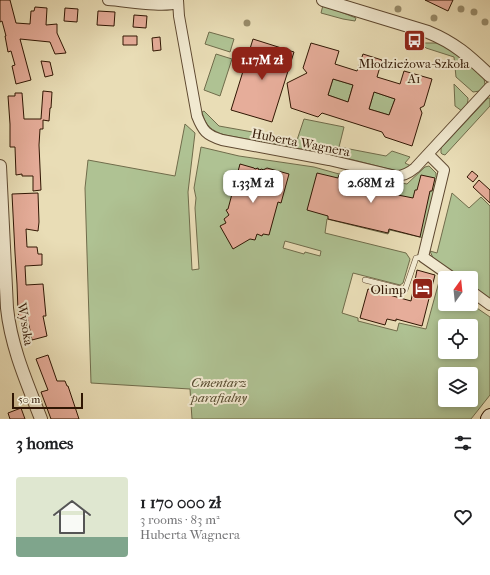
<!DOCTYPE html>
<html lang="en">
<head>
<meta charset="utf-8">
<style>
	:root { --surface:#fff; --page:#f2f2f2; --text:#202124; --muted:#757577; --accent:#8f2418 }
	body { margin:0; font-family:"IM FELL French Canon",serif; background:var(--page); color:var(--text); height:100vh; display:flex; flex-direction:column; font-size:15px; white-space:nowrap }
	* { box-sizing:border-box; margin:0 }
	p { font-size:13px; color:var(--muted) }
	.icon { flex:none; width:22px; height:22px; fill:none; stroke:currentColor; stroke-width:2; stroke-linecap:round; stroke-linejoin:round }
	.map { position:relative; height:419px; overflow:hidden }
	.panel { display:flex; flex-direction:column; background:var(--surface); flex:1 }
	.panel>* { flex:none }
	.needle { width:26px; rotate:15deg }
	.tools { position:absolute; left:438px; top:271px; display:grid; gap:8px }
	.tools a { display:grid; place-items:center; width:40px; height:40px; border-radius:4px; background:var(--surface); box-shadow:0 2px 6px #0003; font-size:20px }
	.scale { position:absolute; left:12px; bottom:10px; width:71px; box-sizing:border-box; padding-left:4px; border:2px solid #301603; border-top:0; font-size:11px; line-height:14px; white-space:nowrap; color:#301603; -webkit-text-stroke:3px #f1e9d0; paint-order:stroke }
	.price { position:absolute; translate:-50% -34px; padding:0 9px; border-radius:8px; background:#fff; color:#222; font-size:13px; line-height:26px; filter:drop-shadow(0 1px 2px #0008) }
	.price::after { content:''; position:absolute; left:50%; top:24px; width:12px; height:9px; margin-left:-6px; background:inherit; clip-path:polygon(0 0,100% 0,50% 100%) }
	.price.on { background:var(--accent); color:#fff }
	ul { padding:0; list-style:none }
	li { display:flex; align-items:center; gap:12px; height:100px; padding:0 16px }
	li span { display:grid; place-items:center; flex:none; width:112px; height:80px; border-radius:4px; color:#555 }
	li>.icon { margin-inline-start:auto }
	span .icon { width:48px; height:48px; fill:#fffc; stroke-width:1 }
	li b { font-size:17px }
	h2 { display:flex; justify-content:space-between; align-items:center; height:48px; padding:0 16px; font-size:17px }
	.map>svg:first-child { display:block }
</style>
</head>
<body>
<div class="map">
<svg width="490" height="419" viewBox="0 0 490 419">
	<rect width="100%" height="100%" fill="#e9ddb6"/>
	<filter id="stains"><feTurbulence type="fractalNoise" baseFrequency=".005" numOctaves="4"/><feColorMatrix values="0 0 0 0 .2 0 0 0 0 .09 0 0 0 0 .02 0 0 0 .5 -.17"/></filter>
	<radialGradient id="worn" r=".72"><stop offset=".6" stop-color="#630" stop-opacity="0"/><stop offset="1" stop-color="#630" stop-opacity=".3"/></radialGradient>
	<path fill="#afc293" stroke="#706c4b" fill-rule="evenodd" d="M323 5 356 18 355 21 343 19 321 13Z
		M209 32 234 39 230 52 205 44Z
		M424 43H439L457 53 484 78 485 85 480 91 473 92 456 77 454 57 426 48 424 46Z
		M216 54 232 59 220 96 204 90Z
		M333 79 353 85 348 102 328 95Z
		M454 84 468 98C468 104 466 107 462 111L455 106Z
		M374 92 395 99 389 115 369 109Z
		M488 98H490V106L445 155 442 154 441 153V148Z
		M204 111 219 126 297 140 304 119 344 127 339 147 386 156 392 151 410 157 405 163 411 166 407 170 397 171 334 155 225 135C212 131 205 126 202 112Z
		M185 124 195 133 188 192 192 270 199 269 195 208 196 198 194 188 201 147 239 156 314 167 339 174 362 176 407 184 425 167 429 166 436 173V177L439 178 424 238 390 230 388 234 327 219 325 233 406 253 410 259 403 283 400 285 353 273 342 313 358 318V321L397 331 399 323 426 329 443 267 433 258 430 251 437 253 452 193 469 208 481 197 490 206V308L473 296 471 299V278H445V304H471L490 317V395L471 419H192L190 389 91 383 85 188 88 160 175 176ZM285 241 321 251 320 256 305 252 304 254 283 248ZM445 326H471V352H445ZM445 374H471V400H445Z"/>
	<path fill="#e6ad9a" stroke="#301603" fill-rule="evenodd" d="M0 0H10L16 23 30 24 31 11H34L35 7 47 8 46 25 57 24V33L66 53 55 54 50 42 20 39 31 80 16 84 12 66 15 65 11 51 8 52 5 36H6L2 21 0 22Z
		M425 0H453L448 11Z
		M65 8 78 9 77 22 64 21Z
		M98 11 115 12 114 26 97 25Z
		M134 15 147 16 146 28 133 27Z
		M123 36H137V45H123Z
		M160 37 161 50 153 51 152 38Z
		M253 39 294 52 272 122 231 110Z
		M311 43 339 51 335 64 357 71 363 54 382 60 377 77 400 84 404 71 432 79 424 106 420 108 422 113 412 146 385 137 382 132 322 113 318 117 291 108 287 83 307 73 303 68ZM333 79 353 85 348 102 328 95ZM374 92 395 99 389 115 369 109Z
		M41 61 50 62 53 75 45 77Z
		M43 91 52 92 51 108H50L49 121 43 120V129H40L39 145 41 190 33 191V176H22V174L16 175 15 147H10V124L8 96H15V93H22L24 119H41Z
		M240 164 254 168 255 169 258 168 259 170 262 169 263 170 267 168 289 174 281 203 278 202 269 235 263 234 262 236 257 234 255 240 250 239 233 249 220 226 226 223 224 219 229 215 226 210 228 209Z
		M472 171 478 176 473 182 467 177Z
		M317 173 338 178 339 175 399 189 398 195 413 198 415 190H417L421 175 435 178 432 191H430L420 237 389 229 388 233 328 219V216L307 210Z
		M479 180 490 190V203L473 187Z
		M38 193 39 222 38 231 26 229 27 247H37L38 254H42V265L25 266 26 285 43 284 46 316H43L47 336 32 340 27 316 19 318 18 311 17 284 15 253 12 194Z
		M417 270 435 275 422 326 396 319V321L387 319 385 325 360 318 368 289 411 301Z
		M48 355 57 381H65L67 386H68L79 419H51L41 392 48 390 36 359Z
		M21 408 25 419H10L8 413Z"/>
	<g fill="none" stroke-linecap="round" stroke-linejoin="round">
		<defs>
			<path id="service" d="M365 280 405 290 416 258 423 257"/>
			<path id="minor" d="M108 0C126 1 161 8 178 3
				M178 0 179 16 197 116C203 131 206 135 222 140L329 160 396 176C404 176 409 173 415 168L490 87
				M428 154 444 170 423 257 453 278
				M471 291 490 305"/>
			<path id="tertiary" d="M323 0 428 32C455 43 469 56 490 76
				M0 166 7 308C11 347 27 383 41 419"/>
			<path id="secondary" d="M488 419 490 416"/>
		</defs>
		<use href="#service" stroke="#5e4830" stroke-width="6"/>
		<use href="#minor" stroke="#5e4830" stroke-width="12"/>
		<use href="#tertiary" stroke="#5e4830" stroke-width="14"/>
		<use href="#secondary" stroke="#301603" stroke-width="16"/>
		<use href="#service" stroke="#f1e9d0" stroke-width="5"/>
		<use href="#minor" stroke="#f1e9d0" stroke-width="10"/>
		<use href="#tertiary" stroke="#f1e9d0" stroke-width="12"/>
		<use href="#secondary" stroke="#f1e9d0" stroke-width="14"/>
	</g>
	<g fill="#988c6b">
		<circle cx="398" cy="9" r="3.5"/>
		<circle cx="461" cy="9" r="3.5"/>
		<circle cx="474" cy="12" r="3.5"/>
		<circle cx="434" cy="18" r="3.5"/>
		<circle cx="485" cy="22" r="3.5"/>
		<circle cx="247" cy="23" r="3.5"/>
	</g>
	<defs>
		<symbol id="bus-square" viewBox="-11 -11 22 22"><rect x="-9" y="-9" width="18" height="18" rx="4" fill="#8f2418" stroke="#f1e9d0"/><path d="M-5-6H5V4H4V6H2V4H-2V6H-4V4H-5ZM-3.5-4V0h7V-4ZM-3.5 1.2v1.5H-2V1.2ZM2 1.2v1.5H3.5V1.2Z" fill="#fff"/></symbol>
		<symbol id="hotel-square" viewBox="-11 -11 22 22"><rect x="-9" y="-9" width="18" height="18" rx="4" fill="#8f2418" stroke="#f1e9d0"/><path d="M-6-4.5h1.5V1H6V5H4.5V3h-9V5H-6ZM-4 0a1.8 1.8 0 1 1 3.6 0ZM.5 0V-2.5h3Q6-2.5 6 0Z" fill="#fff"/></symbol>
	</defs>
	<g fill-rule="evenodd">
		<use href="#bus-square" x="402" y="28" width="25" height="25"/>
		<use href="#hotel-square" x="410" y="276" width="25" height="25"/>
	</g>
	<g text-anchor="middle" stroke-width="4" stroke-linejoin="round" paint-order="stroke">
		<g font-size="13" fill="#301603" stroke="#f1e9d0">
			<text x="414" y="68">Młodzieżowa-Szkoła<tspan x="414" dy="15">A1</tspan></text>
			<text x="406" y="294" text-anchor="end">Olimp</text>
		</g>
		<g font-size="13" fill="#301603" stroke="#f1e9d0">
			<text transform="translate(301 142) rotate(11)" y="5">Huberta Wagnera</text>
			<text transform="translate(26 324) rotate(80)" y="5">Wysoka</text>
		</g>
		<g font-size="13" font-style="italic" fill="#564a2e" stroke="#f1e9d0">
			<text x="219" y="387">Cmentarz<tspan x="219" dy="15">parafialny</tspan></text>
		</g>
	</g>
	<rect width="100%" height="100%" filter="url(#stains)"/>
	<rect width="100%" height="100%" fill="url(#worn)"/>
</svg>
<div class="tools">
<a><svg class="needle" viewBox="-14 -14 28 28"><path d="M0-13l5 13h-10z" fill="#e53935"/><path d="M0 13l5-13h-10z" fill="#757577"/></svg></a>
<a><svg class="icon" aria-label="locate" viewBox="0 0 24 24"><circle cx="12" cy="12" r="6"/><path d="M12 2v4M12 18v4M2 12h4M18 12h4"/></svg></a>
<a><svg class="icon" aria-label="layers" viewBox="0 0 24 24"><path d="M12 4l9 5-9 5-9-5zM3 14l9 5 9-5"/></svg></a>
</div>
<div class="scale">50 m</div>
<b class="price on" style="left:262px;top:81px">1.17M zł</b>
<b class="price" style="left:253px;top:204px">1.33M zł</b>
<b class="price" style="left:371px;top:204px">2.68M zł</b>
</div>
<section class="panel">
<h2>3 homes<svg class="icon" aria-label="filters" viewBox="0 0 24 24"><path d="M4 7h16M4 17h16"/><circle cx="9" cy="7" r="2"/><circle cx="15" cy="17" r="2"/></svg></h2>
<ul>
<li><span style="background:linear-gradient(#dfe7d0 75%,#7fa58c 0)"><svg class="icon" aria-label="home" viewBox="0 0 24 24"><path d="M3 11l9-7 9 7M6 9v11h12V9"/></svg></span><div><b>1 170 000 zł</b><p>3 rooms · 83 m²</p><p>Huberta Wagnera</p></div><svg class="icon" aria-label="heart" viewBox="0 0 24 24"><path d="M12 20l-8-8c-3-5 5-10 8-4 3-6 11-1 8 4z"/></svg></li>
</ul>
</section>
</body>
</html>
